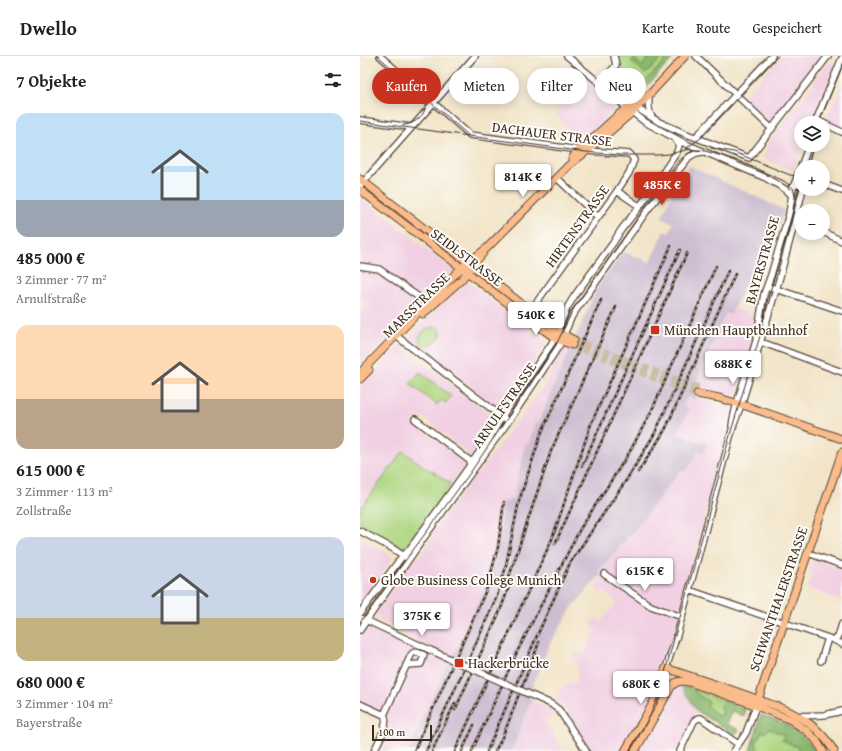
<!DOCTYPE html>
<html lang="de">
<head>
<meta charset="utf-8">
<style>
	:root { --surface:#fff; --page:#f2f2f2; --text:#202124; --muted:#757577; --line:#e0e0e0; --accent:#c8321e }
	body { margin:0; font-family:"Gentium Book Plus",serif; background:var(--page); color:var(--text); height:100vh; display:flex; flex-direction:column; font-size:15px; white-space:nowrap }
	* { box-sizing:border-box; margin:0 }
	p { font-size:13px; color:var(--muted) }
	.icon { flex:none; width:22px; height:22px; fill:none; stroke:currentColor; stroke-width:2; stroke-linecap:round; stroke-linejoin:round }
	.map { position:relative; flex:1; overflow:hidden }
	.details { display:flex; flex-direction:column; background:var(--surface); width:360px }
	.details>* { flex:none }
	.guide { position:absolute; left:12px; top:12px; width:380px; height:36px; display:flex; gap:8px }
	.fabs { position:absolute; left:434px; top:60px; display:grid; gap:8px }
	.fabs a { display:grid; place-items:center; width:36px; height:36px; border-radius:50%; background:var(--surface); box-shadow:0 2px 10px #0003; font-size:20px }
	.scale { position:absolute; left:12px; bottom:10px; width:60px; box-sizing:border-box; padding-left:4px; border:2px solid #3b2a1e; border-top:0; font-size:11px; line-height:14px; white-space:nowrap; color:#3b2a1e; -webkit-text-stroke:3px #fdfcf7; paint-order:stroke }
	.price { position:absolute; translate:-50% -34px; padding:0 9px; border-radius:4px; background:#fff; color:#222; font-size:13px; line-height:26px; filter:drop-shadow(0 1px 2px #0008) }
	.price::after { content:''; position:absolute; left:50%; top:24px; width:12px; height:9px; margin-left:-6px; background:inherit; clip-path:polygon(0 0,100% 0,50% 100%) }
	.price.active { background:var(--accent); color:#fff }
	ul { padding:0; list-style:none }
	li { display:grid; align-content:center; gap:8px; height:212px; padding:0 16px }
	li span { display:grid; place-items:center; height:124px; border-radius:12px; color:#555 }
	li>.icon { margin-inline-start:auto }
	span .icon { width:72px; height:72px; fill:#fffc; stroke-width:1 }
	li b { font-size:17px }
	h2 { display:flex; justify-content:space-between; align-items:center; height:48px; padding:0 16px; font-size:17px }
	.tag { padding:0 14px; border-radius:18px; background:var(--surface); box-shadow:0 2px 10px #0003; font-size:14px; line-height:36px }
	.tag.active { background:var(--accent); color:#fff }
	header { display:flex; align-items:center; gap:24px; box-sizing:border-box; height:56px; padding:0 20px; background:var(--surface); border-bottom:1px solid var(--line) }
	header strong { font-size:19px }
	nav { display:flex; gap:22px; margin-inline-start:auto; font-size:14px }
	main { display:flex; flex:1; min-height:0 }
	.map>svg:first-child { display:block }
</style>
</head>
<body>
<header>
<strong>Dwello</strong>
<nav><a>Karte</a><a>Route</a><a>Gespeichert</a></nav>
</header>
<main>
<section class="details">
<h2>7 Objekte<svg class="icon" aria-label="filters" viewBox="0 0 24 24"><path d="M4 7h16M4 17h16"/><circle cx="9" cy="7" r="2"/><circle cx="15" cy="17" r="2"/></svg></h2>
<ul>
<li><span style="background:linear-gradient(#bfe0f5 70%,#9aa5b1 0)"><svg class="icon" aria-label="home" viewBox="0 0 24 24"><path d="M3 11l9-7 9 7M6 9v11h12V9"/></svg></span><div><b>485 000 €</b><p>3 Zimmer · 77 m²</p><p>Arnulfstraße</p></div></li>
<li><span style="background:linear-gradient(#ffd9b3 60%,#b9a48a 0)"><svg class="icon" aria-label="home" viewBox="0 0 24 24"><path d="M3 11l9-7 9 7M6 9v11h12V9"/></svg></span><div><b>615 000 €</b><p>3 Zimmer · 113 m²</p><p>Zollstraße</p></div></li>
<li><span style="background:linear-gradient(#c9d6e8 65%,#c2b280 0)"><svg class="icon" aria-label="home" viewBox="0 0 24 24"><path d="M3 11l9-7 9 7M6 9v11h12V9"/></svg></span><div><b>680 000 €</b><p>3 Zimmer · 104 m²</p><p>Bayerstraße</p></div></li>
</ul>
</section>
<div class="map">
<svg width="482" height="695" viewBox="0 0 482 695">
	<rect width="100%" height="100%" fill="#fdfcf7"/>
	<filter id="ink" filterUnits="userSpaceOnUse"><feTurbulence type="fractalNoise" baseFrequency=".025" numOctaves="2"/><feDisplacementMap in="SourceGraphic" scale="8" xChannelSelector="R" yChannelSelector="G"/><feConvolveMatrix kernelMatrix="1 2 1 2 8 2 1 2 1" color-interpolation-filters="sRGB"/></filter>
	<filter id="wash" filterUnits="userSpaceOnUse"><feTurbulence type="fractalNoise" baseFrequency=".012" numOctaves="4" result="noise"/><feDisplacementMap in="SourceGraphic" scale="16" xChannelSelector="R" yChannelSelector="G"/><feGaussianBlur stdDeviation="0.9" result="paint"/><feColorMatrix in="noise" values="0 0 0 0 0 0 0 0 0 0 0 0 0 0 0 0 0 1.4 0 .05"/><feComposite in="paint" operator="in"/></filter>
	<g filter="url(#wash)">
		<rect width="100%" height="100%" fill="#f2e4c8"/>
		<path fill="#f1d0e3" d="M422 0H462L411 66 383 41Z
			M471 6 474 7V11L450 67H441V89H443L432 115 403 102 412 81 453 30 457 32V30L453 27 468 7Z
			M219 17 245 40 244 42 255 52 246 63 219 87 208 85 210 72 195 59 200 54 199 53 213 36 211 35 218 26 214 23Z
			M482 27V75L464 67Z
			M0 141 93 214 0 310V258L8 248 0 241Z
			M109 226 187 287 139 353 48 282 71 259 104 228Z
			M375 252 399 262 397 277 376 343 341 331 342 327 337 324 366 257 371 259Z
			M40 289 138 365 112 401 62 360 60 362 57 360 53 366 107 407 44 493 0 471V331Z
			M206 292 210 293 208 299 177 367H175L169 388H165L153 444 149 443V446H143L140 475 135 498 121 543 119 542 89 610 86 611 48 695H16L31 663 0 648V581L7 572 45 589 49 579 19 564 17 556 48 511 64 495 73 481 72 477 113 421 120 415 183 331 190 320 196 305 203 293Z
			M328 340 336 341 373 352 318 563 306 606 289 651 263 695H230L203 650 195 644 198 635 201 633H202L204 630H206L207 627H217V605L213 602 216 595 223 598 237 573 231 569 235 561 241 565 257 547 243 535 241 537 235 532 241 525 238 521 241 518 237 515 272 477 321 414 324 416 333 405 337 394 344 396 317 378 329 353 324 350Z
			M0 484 22 495 33 502 0 550Z
			M454 503 482 513V537L480 544 447 532 453 516 450 515 451 510H450Z
			M320 628 336 654 319 695H276L311 634Z
			M171 644 192 655 190 661 185 665 203 695H152Z"/>
		<path fill="#cebed1" d="M329 110 425 154 403 207 396 204 371 259 366 257 337 324 342 327 335 344 328 341 324 350 329 353 317 378 347 387 344 397 337 395 333 405 324 416 321 414 272 477 238 515 241 518 211 553 190 587 171 634 170 643 171 644 152 695H48L86 611 89 609 120 542H121L135 498 140 475 143 445 149 446V443L153 444 165 388 169 387 175 366 178 367 237 232 263 196 290 206 304 175 309 177 313 167 301 162 315 132Z"/>
		<path fill="#aed681" stroke="#748050" d="M259 0H315L284 33 262 13Z
			M74 271 78 272 81 276C80 286 66 295 59 285 59 277 66 272 74 271Z
			M60 316 91 340 86 347 81 344 77 349 50 328Z
			M43 395 70 415 71 414 91 428 44 493 0 471V453Z
			M335 634 365 645 361 649 363 658 358 660 350 654 335 636Z
			M401 659C425 667 441 674 455 695H390Z"/>
		<path fill="#8ab76f" stroke="#627046" d="M287 0H303L286 18 271 5 274 2 282 10 288 2Z
			M309 0H315L284 33 281 30Z
			M325 630 335 634V636C339 641 344 641 349 646L347 650 358 660 363 658 361 649 365 645 385 653 384 660 372 655 366 668 379 674 377 677 373 678 336 654 322 631Z
			M401 659C425 667 441 674 455 695H439L437 691 422 684 424 679 408 672 405 677 402 675 396 688 398 691 396 695H390Z"/>
	</g>
	<g filter="url(#ink)">
		<g fill="none" stroke-linecap="round" stroke-linejoin="round">
			<path stroke="#cdbfa6" stroke-width="7" stroke-dasharray="7 3.5" stroke-linecap="butt" d="M214 284 340 333
				M212 289 337 338"/>
			<defs>
				<path id="minor" d="M20 0 110 79 227 95 270 98 274 104 269 117 257 135 171 254
					M207 0 248 34 267 52 285 66 326 88 406 122C413 127 427 132 431 139
					M336 0 412 73
					M240 28 256 9 254 0
					M248 34 299 66 324 77 389 102 468 0
					M289 39C289 46 287 54 292 61
					M0 64 51 71
					M455 67 482 2
					M463 67 482 76
					M336 81 412 0
					M197 122 238 161
					M463 128 482 135
					M0 130 115 0
					M432 131 441 127
					M257 135 279 150
					M435 165 441 168
					M463 176 482 185
					M0 210 19 213 67 247
					M407 230 482 255
					M35 279 145 363
					M401 286 482 316
					M55 363 114 408
					M372 370 373 363 377 347 396 285 404 238 411 219 429 158 433 132 449 89
					M0 475 32 492 47 502
					M448 497 482 509
					M244 518 291 550 322 561
					M329 534 474 584 482 588
					M0 557 41 502 49 494 128 384 146 354 192 287 207 252 215 239 253 187 261 174 283 146 317 96 319 89 315 83
					M0 562 10 566 70 594
					M0 574 63 483 153 359 199 290 212 260 289 152 329 101 336 97 343 96
					M474 584 478 581 482 568
					M461 605 468 582
					M306 612 317 579 372 374 383 343 419 224 435 165 443 133
					M171 639 191 648 199 654 226 695
					M0 648 24 659
					M24 659 51 599C54 594 60 597 64 599L61 608 46 609
					M438 660 464 659 482 655
					M14 695C18 686 30 667 24 659
					M320 695 334 665 338 662H341L378 688
					M374 695 386 677 396 650"/>
				<path id="major" d="M212 103C217 94 227 88 234 81 250 67 266 49 286 40
					M0 123 197 275 214 284
					M0 134 154 252 195 282 212 289
					M63 258 101 224 123 197
					M0 317 101 212 127 192 209 109 227 95 277 52 325 0
					M0 323 9 314
					M337 338 359 342 389 351 482 383
					M396 650 482 396
					M265 695 292 649 306 612C338 623 371 633 402 645 414 649 426 653 436 659 451 667 465 680 474 695
					M275 695 311 631C315 625 321 624 329 626L389 647 431 664 447 675 456 684 463 695"/>
			</defs>
			<use href="#minor" stroke="#564638" stroke-width="8"/>
			<use href="#major" stroke="#564638" stroke-width="9"/>
			<use href="#minor" stroke="#fff" stroke-width="5.5"/>
			<use href="#major" stroke="#fabc8b" stroke-width="7"/>
			<path stroke="#3b2a1e" stroke-width="1" d="M18 0 108 79
				M0 65 226 96 260 99H298L309 98 330 93 345 95 379 105 424 125 433 132 435 140
				M459 67 482 10
				M43 69C54 69 66 59 66 48L62 40
				M351 92 374 96 430 119 436 120 441 117
				M325 93 341 82 418 0
				M447 111 454 89
				M0 566 110 417 172 326 196 289 214 252 315 110C322 101 329 95 341 94
				M269 695 290 660 299 638 372 372 400 280 407 246 427 178 441 123"/>
			<defs>
				<path id="rail" d="M222 410 320 194
					M278 416 295 390 306 372 375 218
					M195 488 327 197
					M146 530 191 395 256 251
					M95 654 140 555 151 525
					M54 695 127 532 138 491 144 446
					M66 695 108 605 137 540 145 514 159 445 181 378 241 244
					M72 695 95 647
					M95 695 192 483 231 368 311 190
					M102 695 114 669
					M112 695 157 596 220 473 269 397 292 354 356 210
					M127 695 176 582 210 507 267 423 295 377 368 215
					M135 695C146 677 151 658 159 638 166 621 173 604 179 586"/>
			</defs>
			<use href="#rail" stroke="#3b2a1e" stroke-width="2.5"/>
			<use href="#rail" stroke="#fdfcf7" stroke-width="1" stroke-dasharray="3" stroke-linecap="butt"/>
			<defs>
				<path id="minor-bridge" d="M70 594 171 639"/>
			</defs>
			<use href="#minor-bridge" stroke="#564638" stroke-width="8" stroke-linecap="butt"/>
			<use href="#minor-bridge" stroke="#fff" stroke-width="5.5"/>
		</g>
	</g>
	<g fill="#c8321e" stroke="#fdfcf7" stroke-width="1.5">
		<rect x="290" y="269" width="10" height="10" rx="2"/>
		<circle cx="13" cy="524" r="4"/>
		<rect x="94" y="602" width="10" height="10" rx="2"/>
	</g>
	<g text-anchor="middle" stroke-width="4" stroke-linejoin="round" paint-order="stroke">
		<g font-size="14" fill="#3b2a1e" stroke="#fdfcf7">
			<text transform="translate(192 78) rotate(7)" y="5">DACHAUER STRASSE</text>
			<text transform="translate(217 170) rotate(-54)" y="5">HIRTENSTRASSE</text>
			<text transform="translate(107 201) rotate(37)" y="5">SEIDLSTRASSE</text>
			<text transform="translate(402 204) rotate(-74)" y="5">BAYERSTRASSE</text>
			<text transform="translate(56 249) rotate(-44)" y="5">MARSSTRASSE</text>
			<text transform="translate(144 349) rotate(-55)" y="5">ARNULFSTRASSE</text>
			<text transform="translate(418 543) rotate(-71)" y="5">SCHWANTHALERSTRASSE</text>
		</g>
		<g font-size="14" fill="#3b2a1e" stroke="#fdfcf7" text-anchor="start">
			<text x="304" y="279">München Hauptbahnhof</text>
			<text x="21" y="529">Globe Business College Munich</text>
			<text x="108" y="612">Hackerbrücke</text>
		</g>
	</g>
</svg>
<div class="fabs">
<a><svg class="icon" aria-label="layers" viewBox="0 0 24 24"><path d="M12 4l9 5-9 5-9-5zM3 14l9 5 9-5"/></svg></a>
<a>+</a>
<a>−</a>
</div>
<div class="scale">100 m</div>
<b class="price" style="left:163px;top:142px">814K €</b>
<b class="price active" style="left:302px;top:150px">485K €</b>
<b class="price" style="left:176px;top:280px">540K €</b>
<b class="price" style="left:373px;top:329px">688K €</b>
<b class="price" style="left:285px;top:536px">615K €</b>
<b class="price" style="left:62px;top:581px">375K €</b>
<b class="price" style="left:281px;top:649px">680K €</b>
<div class="guide">
<a class="tag active">Kaufen</a>
<a class="tag">Mieten</a>
<a class="tag">Filter</a>
<a class="tag">Neu</a>
</div>
</div>
</main>
</body>
</html>
